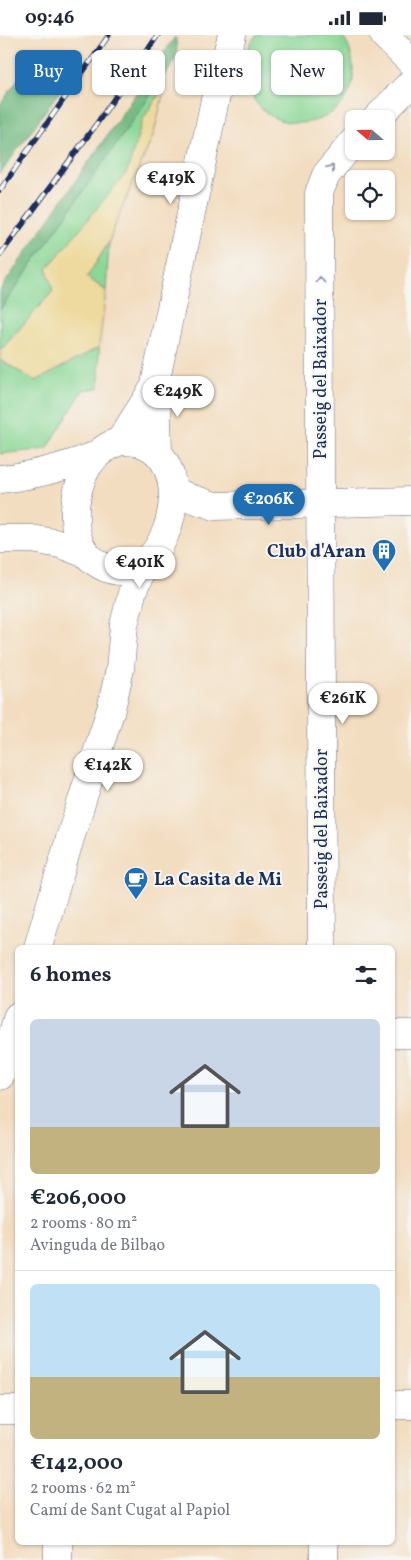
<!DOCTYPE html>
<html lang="en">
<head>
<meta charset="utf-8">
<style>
	:root { --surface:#fff; --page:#f2f2f3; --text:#1f2937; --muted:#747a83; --line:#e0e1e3; --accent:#1f6fb2 }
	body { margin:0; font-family:Vollkorn,serif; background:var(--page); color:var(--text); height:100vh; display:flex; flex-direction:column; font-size:19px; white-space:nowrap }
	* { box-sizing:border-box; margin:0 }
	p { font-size:16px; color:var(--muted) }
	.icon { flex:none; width:28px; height:28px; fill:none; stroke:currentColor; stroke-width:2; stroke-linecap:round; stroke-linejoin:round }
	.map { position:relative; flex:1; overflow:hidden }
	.panel { position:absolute; left:15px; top:910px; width:380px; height:600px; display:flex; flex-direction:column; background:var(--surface); border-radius:8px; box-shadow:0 1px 4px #0004 }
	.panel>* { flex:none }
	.hud { position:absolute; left:15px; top:15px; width:381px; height:45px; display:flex; gap:10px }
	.needle { width:32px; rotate:290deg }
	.tools { position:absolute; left:345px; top:75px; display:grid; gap:10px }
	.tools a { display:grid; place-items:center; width:50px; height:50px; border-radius:8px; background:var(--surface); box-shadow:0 1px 4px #0004; font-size:25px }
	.price { position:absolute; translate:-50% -42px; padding:0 11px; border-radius:18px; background:#fff; color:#222; font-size:16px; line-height:32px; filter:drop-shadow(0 1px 2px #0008) }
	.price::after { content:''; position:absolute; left:50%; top:30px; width:15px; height:11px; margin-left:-8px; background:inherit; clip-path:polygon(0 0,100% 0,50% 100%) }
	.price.on { background:var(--accent); color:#fff }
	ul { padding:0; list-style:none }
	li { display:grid; align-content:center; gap:10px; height:265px; padding:0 15px }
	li+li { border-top:1px solid var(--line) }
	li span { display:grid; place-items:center; height:155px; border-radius:8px; color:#555 }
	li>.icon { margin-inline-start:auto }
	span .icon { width:90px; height:90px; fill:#fffc; stroke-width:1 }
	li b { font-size:21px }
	h2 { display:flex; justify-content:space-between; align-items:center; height:60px; padding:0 15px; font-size:21px }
	.chip { padding:0 18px; border-radius:8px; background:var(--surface); box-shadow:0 1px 4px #0004; font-size:18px; line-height:45px }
	.chip.on { background:var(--accent); color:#fff }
	.status { display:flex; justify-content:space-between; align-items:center; height:35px; padding:0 25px; background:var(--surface); direction:ltr }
	.status svg { height:14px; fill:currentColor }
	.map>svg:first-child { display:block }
</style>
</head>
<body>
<div class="status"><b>09:46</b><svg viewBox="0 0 49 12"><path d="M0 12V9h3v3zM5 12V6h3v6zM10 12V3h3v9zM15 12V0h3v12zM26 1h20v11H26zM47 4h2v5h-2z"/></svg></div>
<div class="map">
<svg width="411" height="1525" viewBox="0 0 411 1525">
	<rect width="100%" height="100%" fill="#f6f6f2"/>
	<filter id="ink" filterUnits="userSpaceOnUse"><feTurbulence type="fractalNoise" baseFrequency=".02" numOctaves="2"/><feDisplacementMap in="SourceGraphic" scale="10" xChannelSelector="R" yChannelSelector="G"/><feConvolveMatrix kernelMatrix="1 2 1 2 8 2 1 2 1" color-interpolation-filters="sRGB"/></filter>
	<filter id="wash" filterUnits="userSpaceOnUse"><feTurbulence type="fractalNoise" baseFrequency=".0096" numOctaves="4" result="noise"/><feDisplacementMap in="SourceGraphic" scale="20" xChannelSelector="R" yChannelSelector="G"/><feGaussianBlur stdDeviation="1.12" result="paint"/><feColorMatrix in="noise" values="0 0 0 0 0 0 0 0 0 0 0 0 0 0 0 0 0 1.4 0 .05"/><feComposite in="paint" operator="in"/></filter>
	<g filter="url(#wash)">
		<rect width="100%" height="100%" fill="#f3ddc0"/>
		<path fill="#8bd795" stroke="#53837a" d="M257 0H341C349 9 352 20 353 32 359 93 263 113 247 47 243 31 245 12 257 0Z
			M163 42 165 51 143 84 127 137 53 256 0 316V275Z
			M109 207 106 256 87 242Z
			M99 312V353L83 355 47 414 0 419V325L36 346Z"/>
		<path fill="#70b87e" stroke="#46746e" d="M175 2C180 18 174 30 163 42L0 275V255Z
			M29 28 64 50 0 139V70Z"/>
		<path fill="#eeda9e" stroke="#84847e" d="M165 51 154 98 117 185 109 207 87 242 106 256 99 312 36 346 0 325V316L53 256 47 234 127 137 143 84Z"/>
	</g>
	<g filter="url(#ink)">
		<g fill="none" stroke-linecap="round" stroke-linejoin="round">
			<defs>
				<path id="minor" d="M384 0 411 27
					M376 84 411 48
					M120 406C129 406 138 406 146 410 204 437 159 574 94 526 67 507 72 456 88 431 96 418 106 411 120 406Z
					M120 406 155 351
					M158 417 156 344 215 65 232 0
					M0 444C34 441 65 432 97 420
					M173 455 187 462 215 471 411 466
					M0 504H32L60 509 86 519
					M38 912 71 800 111 674 120 634 124 590 132 558 145 528
					M322 912 319 158 326 140 354 106
					M392 999H411
					M0 1041 18 981
					M392 1370H411
					M0 1375H18
					M58 1508V1525
					M324 1508V1525"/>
			</defs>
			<use href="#minor" stroke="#676c80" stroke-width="29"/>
			<use href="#minor" stroke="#fff" stroke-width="28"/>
			<defs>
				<path id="rail" d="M0 155 109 0
					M0 220 95 91 158 0"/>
			</defs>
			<use href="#rail" stroke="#1b2f5e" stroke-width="5.5"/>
			<use href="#rail" stroke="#f6f6f2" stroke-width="4" stroke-dasharray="11" stroke-linecap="butt"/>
		</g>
		<defs><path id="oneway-chevron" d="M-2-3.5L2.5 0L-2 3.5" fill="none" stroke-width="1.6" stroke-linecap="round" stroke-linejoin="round" transform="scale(1.25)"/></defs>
		<g stroke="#8d97ae">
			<use href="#oneway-chevron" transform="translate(331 133) rotate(-53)"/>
			<use href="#oneway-chevron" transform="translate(320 245) rotate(-90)"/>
		</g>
	</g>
	<defs>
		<symbol id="building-pin" viewBox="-11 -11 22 30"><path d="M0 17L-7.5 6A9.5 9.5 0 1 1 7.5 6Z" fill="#1f6fb2" stroke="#f6f6f2"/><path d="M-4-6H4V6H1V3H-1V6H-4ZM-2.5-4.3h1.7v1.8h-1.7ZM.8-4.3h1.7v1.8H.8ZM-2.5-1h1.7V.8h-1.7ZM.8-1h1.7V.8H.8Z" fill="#fff"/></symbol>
		<symbol id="cafe-pin" viewBox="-11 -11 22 30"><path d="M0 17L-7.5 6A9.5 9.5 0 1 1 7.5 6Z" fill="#1f6fb2" stroke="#f6f6f2"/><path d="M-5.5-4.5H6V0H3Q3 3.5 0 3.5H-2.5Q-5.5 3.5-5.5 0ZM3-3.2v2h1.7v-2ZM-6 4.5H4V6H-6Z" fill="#fff"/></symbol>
	</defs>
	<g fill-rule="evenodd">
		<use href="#building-pin" x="370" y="502" width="28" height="38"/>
		<use href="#cafe-pin" x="122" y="830" width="28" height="38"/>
	</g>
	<g text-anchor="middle" stroke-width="4" stroke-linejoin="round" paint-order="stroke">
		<g font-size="18" fill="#1b2f5e" stroke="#f6f6f2">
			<text transform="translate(320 344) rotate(-90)" y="6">Passeig del Baixador</text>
			<text transform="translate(321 794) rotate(-90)" y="6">Passeig del Baixador</text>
		</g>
		<g font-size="18" font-weight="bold" fill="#1b2f5e" stroke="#f6f6f2" text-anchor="end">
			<text x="366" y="522">Club d'Aran</text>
			<text x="154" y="850" text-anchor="start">La Casita de Mi</text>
		</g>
	</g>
</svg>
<div class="tools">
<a><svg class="needle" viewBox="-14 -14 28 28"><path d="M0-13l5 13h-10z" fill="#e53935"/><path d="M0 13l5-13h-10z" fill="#747a83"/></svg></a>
<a><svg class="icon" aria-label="locate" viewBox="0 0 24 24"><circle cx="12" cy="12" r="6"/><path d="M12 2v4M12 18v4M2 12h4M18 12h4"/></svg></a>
</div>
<b class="price" style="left:171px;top:170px">€419K</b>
<b class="price" style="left:178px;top:383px">€249K</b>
<b class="price on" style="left:269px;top:491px">€206K</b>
<b class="price" style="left:140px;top:554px">€401K</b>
<b class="price" style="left:343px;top:690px">€261K</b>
<b class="price" style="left:108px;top:757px">€142K</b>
<div class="hud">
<a class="chip on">Buy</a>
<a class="chip">Rent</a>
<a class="chip">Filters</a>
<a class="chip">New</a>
</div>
<section class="panel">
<h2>6 homes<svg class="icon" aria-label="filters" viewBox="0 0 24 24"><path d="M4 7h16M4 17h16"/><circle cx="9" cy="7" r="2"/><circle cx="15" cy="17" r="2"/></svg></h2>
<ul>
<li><span style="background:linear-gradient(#c9d6e8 70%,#c2b280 0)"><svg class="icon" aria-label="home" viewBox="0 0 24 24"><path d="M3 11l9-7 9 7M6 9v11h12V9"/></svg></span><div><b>€206,000</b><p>2 rooms · 80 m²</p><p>Avinguda de Bilbao</p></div></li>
<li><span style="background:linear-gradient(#bfe0f5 60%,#c2b280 0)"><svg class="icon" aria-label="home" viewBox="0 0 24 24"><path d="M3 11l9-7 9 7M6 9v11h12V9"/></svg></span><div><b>€142,000</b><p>2 rooms · 62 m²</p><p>Camí de Sant Cugat al Papiol</p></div></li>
</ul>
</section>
</div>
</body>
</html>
